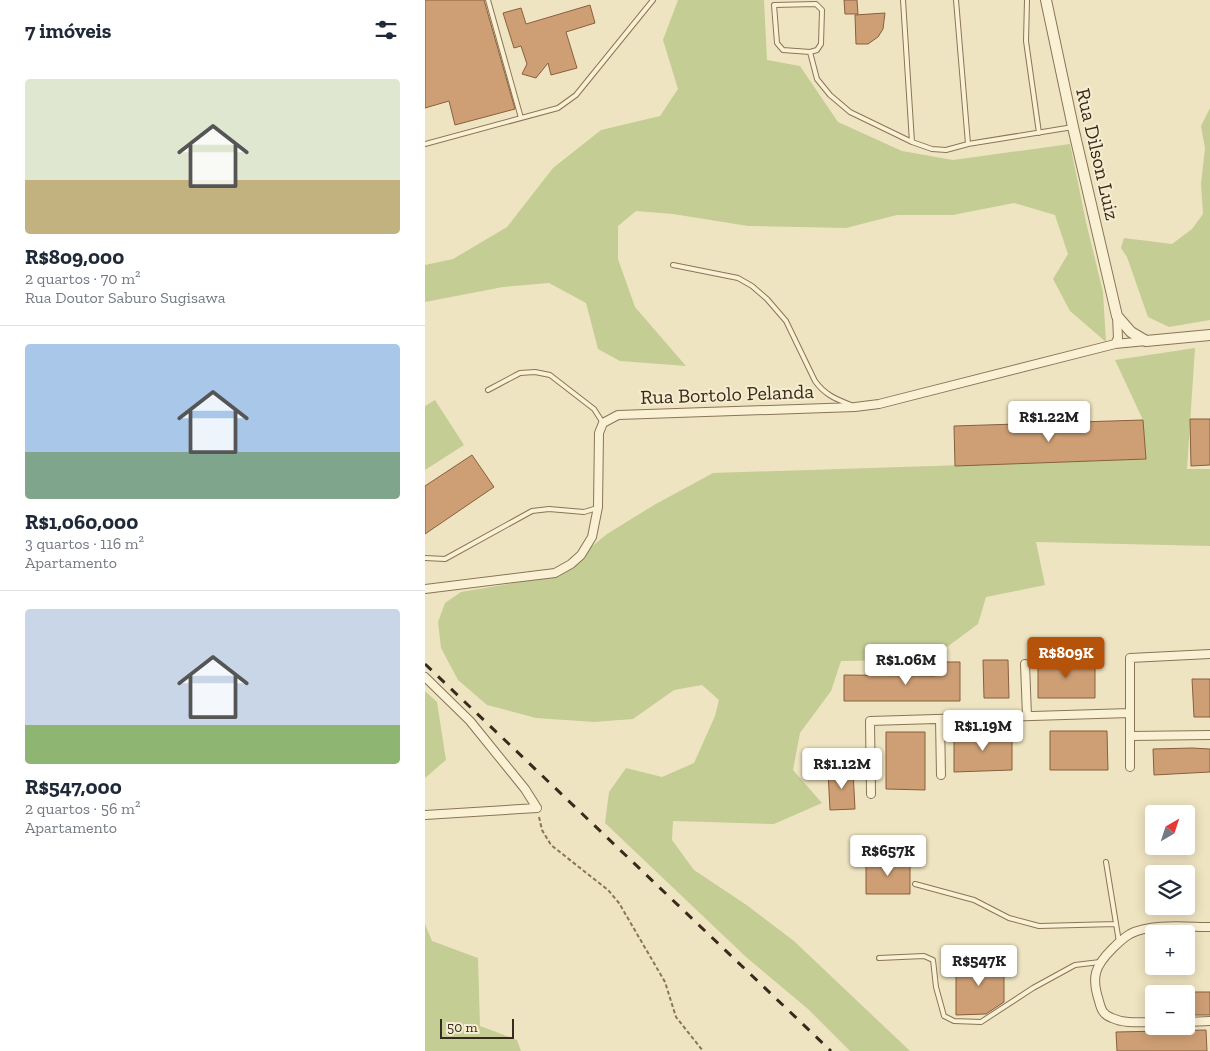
<!DOCTYPE html>
<html lang="pt">
<head>
<meta charset="utf-8">
<style>
	:root { --surface:#fff; --page:#f6f6f7; --text:#1f2937; --muted:#747a83; --line:#e0e1e3; --accent:#b45309 }
	body { margin:0; font-family:"Zilla Slab",serif; background:var(--page); color:var(--text); height:100vh; display:flex; flex-direction:column; font-size:19px; white-space:nowrap }
	* { box-sizing:border-box; margin:0 }
	p { font-size:16px; color:var(--muted) }
	.icon { flex:none; width:28px; height:28px; fill:none; stroke:currentColor; stroke-width:2; stroke-linecap:round; stroke-linejoin:round }
	.map { position:relative; flex:1; overflow:hidden }
	.panel { display:flex; flex-direction:column; background:var(--surface); width:425px }
	.panel>* { flex:none }
	.needle { width:32px; rotate:39deg }
	.tools { position:absolute; left:720px; top:805px; display:grid; gap:10px }
	.tools a { display:grid; place-items:center; width:50px; height:50px; border-radius:5px; background:var(--surface); box-shadow:0 2px 12px #0003; font-size:25px }
	.scale { position:absolute; left:15px; bottom:12px; width:74px; box-sizing:border-box; padding-left:5px; border:2px solid #382b1d; border-top:0; font-size:14px; line-height:18px; white-space:nowrap; color:#382b1d; -webkit-text-stroke:4px #f6edd1; paint-order:stroke }
	.price { position:absolute; translate:-50% -42px; padding:0 11px; border-radius:5px; background:#fff; color:#222; font-size:16px; line-height:32px; filter:drop-shadow(0 1px 2px #0008) }
	.price::after { content:''; position:absolute; left:50%; top:30px; width:15px; height:11px; margin-left:-8px; background:inherit; clip-path:polygon(0 0,100% 0,50% 100%) }
	.price.active { background:var(--accent); color:#fff }
	ul { padding:0; list-style:none }
	li { display:grid; align-content:center; gap:10px; height:265px; padding:0 25px }
	li+li { border-top:1px solid var(--line) }
	li span { display:grid; place-items:center; height:155px; border-radius:5px; color:#555 }
	li>.icon { margin-inline-start:auto }
	span .icon { width:90px; height:90px; fill:#fffc; stroke-width:1 }
	li b { font-size:21px }
	h2 { display:flex; justify-content:space-between; align-items:center; height:60px; padding:0 25px; font-size:21px }
	main { display:flex; flex:1; min-height:0 }
	.map>svg:first-child { display:block }
</style>
</head>
<body>
<main>
<section class="panel">
<h2>7 imóveis<svg class="icon" aria-label="filters" viewBox="0 0 24 24"><path d="M4 7h16M4 17h16"/><circle cx="9" cy="7" r="2"/><circle cx="15" cy="17" r="2"/></svg></h2>
<ul>
<li><span style="background:linear-gradient(#dfe7d0 65%,#c2b280 0)"><svg class="icon" aria-label="home" viewBox="0 0 24 24"><path d="M3 11l9-7 9 7M6 9v11h12V9"/></svg></span><div><b>R$809,000</b><p>2 quartos · 70 m²</p><p>Rua Doutor Saburo Sugisawa</p></div></li>
<li><span style="background:linear-gradient(#a9c7e8 70%,#7fa58c 0)"><svg class="icon" aria-label="home" viewBox="0 0 24 24"><path d="M3 11l9-7 9 7M6 9v11h12V9"/></svg></span><div><b>R$1,060,000</b><p>3 quartos · 116 m²</p><p>Apartamento</p></div></li>
<li><span style="background:linear-gradient(#c9d6e8 75%,#8fb573 0)"><svg class="icon" aria-label="home" viewBox="0 0 24 24"><path d="M3 11l9-7 9 7M6 9v11h12V9"/></svg></span><div><b>R$547,000</b><p>2 quartos · 56 m²</p><p>Apartamento</p></div></li>
</ul>
</section>
<div class="map">
<svg width="785" height="1051" viewBox="0 0 785 1051">
	<rect width="100%" height="100%" fill="#efe4c1"/>
	<path fill="#c4cd94" d="M253 0H339L342 60 375 66 413 122 477 151 528 160 645 144 661 222 678 292 681 342 645 311 628 279 643 254 630 215 589 203 528 215H472L421 228 323 226 248 214 211 211 193 226V259L210 307 261 366 195 361 173 349 161 303 124 283 78 287 0 302V265L28 259 82 227 128 168 176 130 235 116 253 89 238 40Z
		M785 108V320L744 327 723 317 702 257 696 248 699 238 747 244 767 229 778 214 776 184 780 148 776 126Z
		M770 348 762 469H785V546L611 542 620 585 561 597 553 624 522 647 487 660 416 661 406 691 375 733 368 770 397 803 349 824 248 821 247 840 269 870 323 906 369 941 485 1051H425L383 1009 321 957 180 823 184 792 201 768 237 777 269 763 290 716 294 700 277 685 249 690 208 719 169 722 111 718 62 705 33 680 16 648 13 622 20 603 36 592 131 576 182 534 229 505 288 473 721 459 718 420 690 360Z
		M10 400 39 445 0 470V406Z
		M0 691 12 702 21 760 0 778Z
		M0 924 7 941 53 958 55 1026 92 1040 96 1051H0Z"/>
	<path fill="#ce9f75" stroke="#895f3d" d="M0 0H59L90 109 30 125 24 101 0 108Z
		M419 0H432L433 14H420Z
		M165 5 170 23 141 32 152 68 126 75 123 63 111 78 97 74 102 64 96 46 89 48 78 13 96 8 101 24Z
		M460 13 458 29 453 37 443 44H431L430 15Z
		M765 419H785V465L766 466Z
		M718 420 721 459 530 466 529 426Z
		M47 455 69 487 0 534V486Z
		M613 659 670 660V698H613Z
		M558 660H583L584 698H559Z
		M510 662H535V701H419V675L510 676Z
		M767 679H785V717H769Z
		M625 731H682L683 770H625Z
		M461 732H500V790L461 789Z
		M561 732H587V770L529 772V733H561Z
		M767 748 785 749V772L729 775 728 749Z
		M428 771 430 809 405 810 403 772Z
		M441 860H485V894H441Z
		M531 962H579V1002L561 1014 531 1015Z
		M761 992H785V1015H761Z
		M781 1030 782 1051H692L691 1032Z"/>
	<g fill="none" stroke-linecap="round" stroke-linejoin="round">
		<defs>
			<path id="service" d="M63 0 96 118
				M478 0 487 142
				M531 0 543 144 648 127
				M602 0 601 41 614 133
				M391 4 397 10 396 44 392 50 385 52 358 50 352 43 349 5Z
				M385 52 392 79 405 95 425 112 487 142 507 149 521 150 543 144
				M0 144 133 108 151 95 228 0
				M248 265 313 278 327 286 342 299 361 321 390 381C400 395 411 399 426 405
				M63 390 95 373 110 372 125 375 169 409 178 423
				M0 558 20 559 107 511 124 509 159 512 172 508
				M681 862 694 942
				M490 884 549 900 584 918 614 926 691 924
				M454 958 499 956 508 960 511 987 519 1016 529 1021 556 1022 608 988 650 965 675 962"/>
			<path id="minor" d="M690 344 693 338 692 316
				M0 589 130 573 146 564 156 555 167 537 173 507 174 433 178 423 193 415 430 407 454 404 690 344 721 341
				M600 664 602 716
				M0 677 45 721 100 789 112 808 0 815
				M515 719 516 775
				M705 736 785 735
				M705 767V658L785 654
				M446 794 445 721 705 713
				M729 1022C715 1022 700 1024 687 1018 678 1015 676 1009 674 1001 666 977 670 966 687 949 692 944 698 938 705 934 726 923 762 927 785 927
				M761 1022 785 1021"/>
			<path id="tertiary" d="M621 0 648 127 692 316 706 332 721 341 785 335"/>
		</defs>
		<use href="#service" stroke="#897558" stroke-width="6"/>
		<use href="#minor" stroke="#897558" stroke-width="10"/>
		<use href="#tertiary" stroke="#897558" stroke-width="12"/>
		<path stroke="#897558" stroke-width="2" stroke-dasharray="4 2.5" stroke-linecap="butt" d="M114 817 117 830 126 845 183 890 194 903 240 982 251 1017 278 1051"/>
		<use href="#service" stroke="#faf0d4" stroke-width="4"/>
		<use href="#minor" stroke="#faf0d4" stroke-width="8"/>
		<use href="#tertiary" stroke="#faf0d4" stroke-width="10"/>
		<path stroke="#382b1d" stroke-width="3" stroke-dasharray="9 9" stroke-linecap="butt" d="M0 664 406 1051"/>
	</g>
	<g text-anchor="middle" stroke-width="4" stroke-linejoin="round" paint-order="stroke">
		<g font-size="20" fill="#382b1d" stroke="#f6edd1">
			<text transform="translate(673 154) rotate(77)" y="7">Rua Dilson Luiz</text>
			<text transform="translate(302 394) rotate(-2)" y="7">Rua Bortolo Pelanda</text>
		</g>
	</g>
</svg>
<div class="tools">
<a><svg class="needle" viewBox="-14 -14 28 28"><path d="M0-13l5 13h-10z" fill="#e53935"/><path d="M0 13l5-13h-10z" fill="#747a83"/></svg></a>
<a><svg class="icon" aria-label="layers" viewBox="0 0 24 24"><path d="M12 4l9 5-9 5-9-5zM3 14l9 5 9-5"/></svg></a>
<a>+</a>
<a>−</a>
</div>
<div class="scale">50 m</div>
<b class="price" style="left:624px;top:443px">R$1.22M</b>
<b class="price active" style="left:641px;top:679px">R$809K</b>
<b class="price" style="left:481px;top:686px">R$1.06M</b>
<b class="price" style="left:558px;top:752px">R$1.19M</b>
<b class="price" style="left:417px;top:790px">R$1.12M</b>
<b class="price" style="left:463px;top:877px">R$657K</b>
<b class="price" style="left:554px;top:987px">R$547K</b>
</div>
</main>
</body>
</html>
